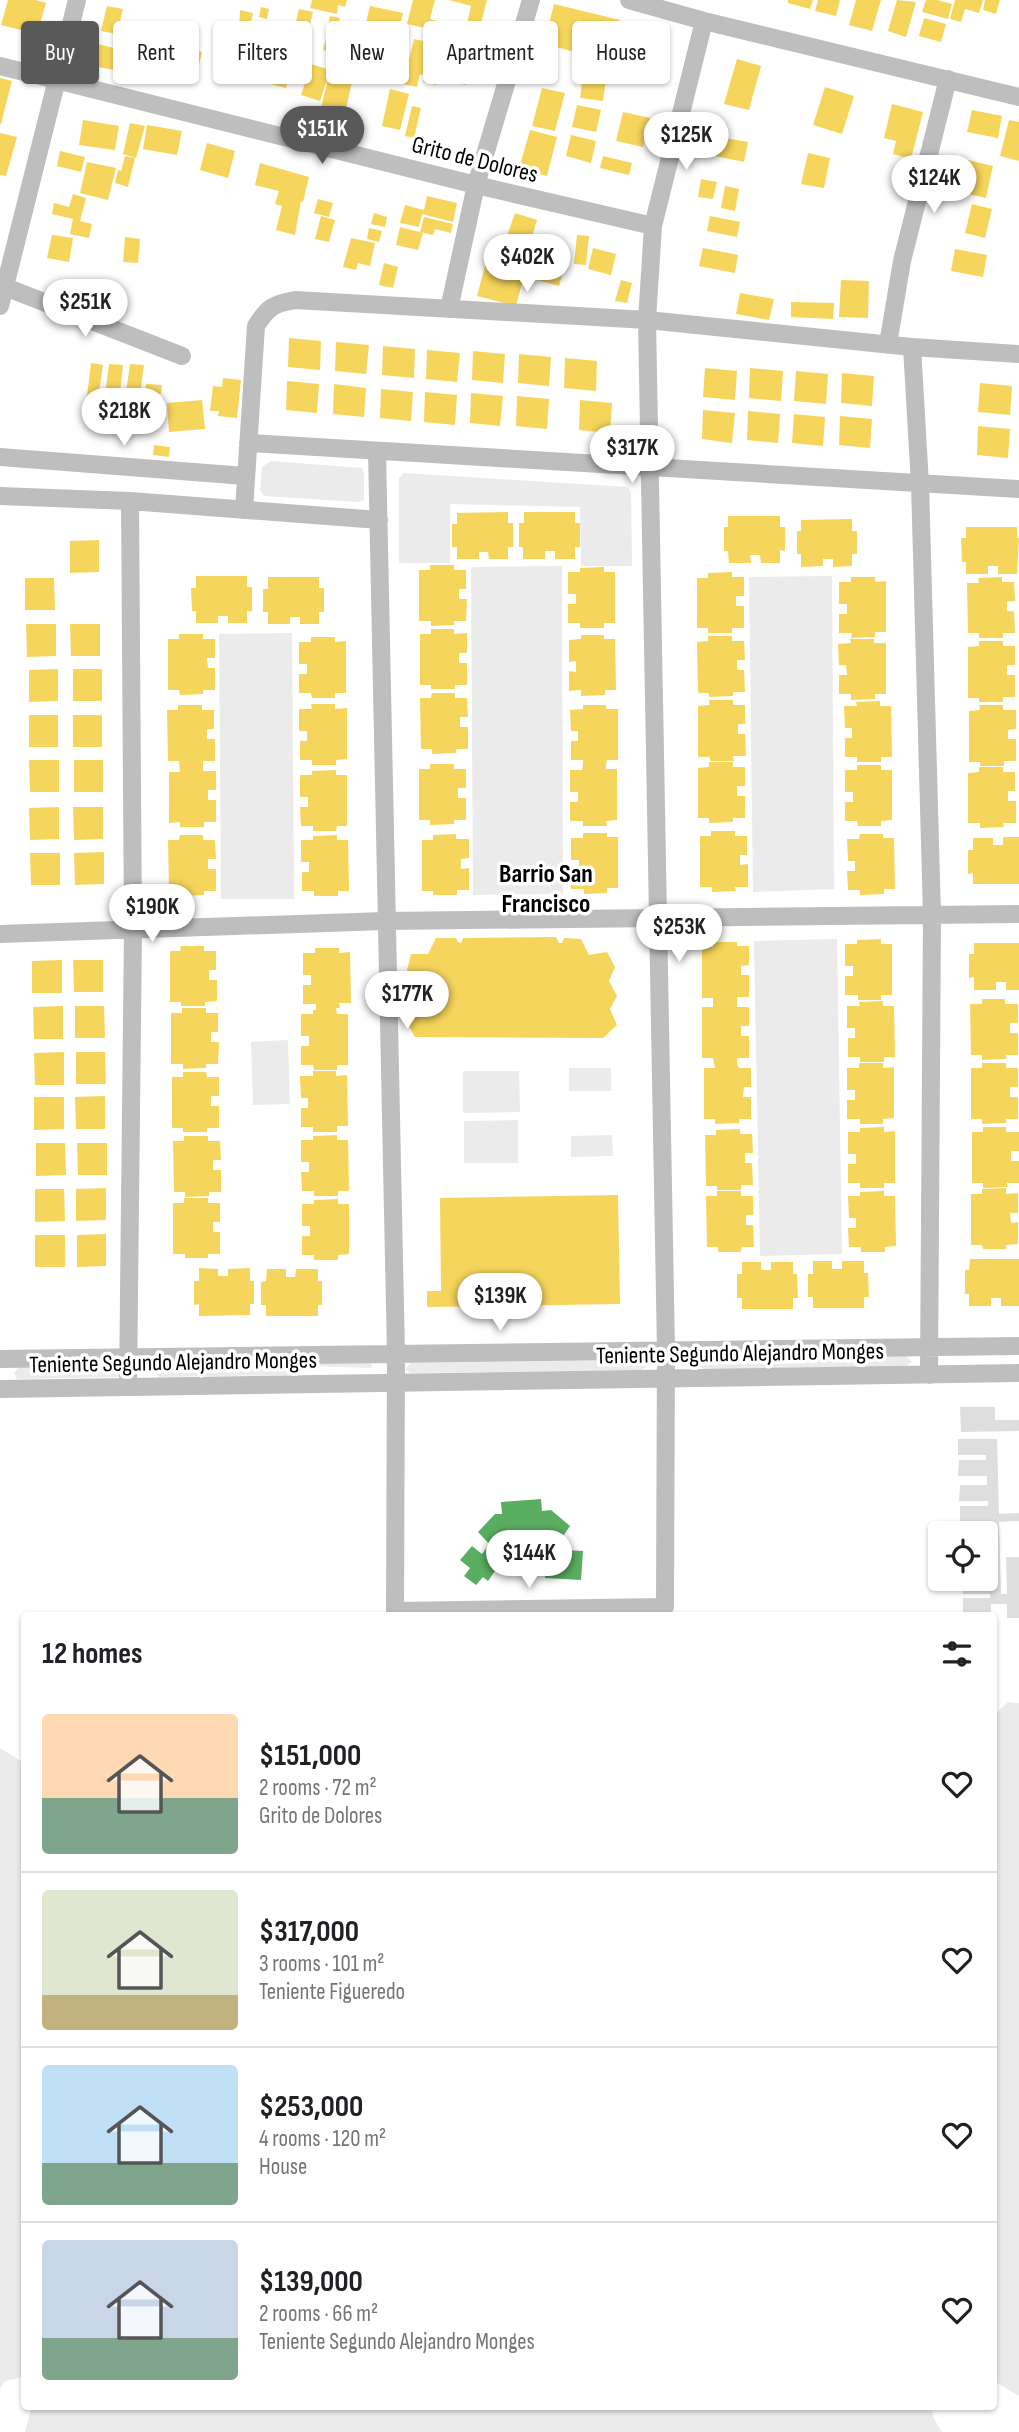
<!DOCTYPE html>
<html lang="en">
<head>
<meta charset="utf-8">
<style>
	:root { --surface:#fff; --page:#f2f2f2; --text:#202124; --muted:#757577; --line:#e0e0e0; --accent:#595959 }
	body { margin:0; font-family:"Sofia Sans Condensed",sans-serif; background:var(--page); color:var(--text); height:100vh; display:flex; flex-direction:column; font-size:26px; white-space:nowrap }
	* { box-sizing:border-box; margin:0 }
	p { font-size:23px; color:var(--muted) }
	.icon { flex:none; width:38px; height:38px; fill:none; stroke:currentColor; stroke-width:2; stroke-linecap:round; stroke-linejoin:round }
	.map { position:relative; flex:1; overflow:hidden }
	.side { position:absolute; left:21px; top:1612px; width:976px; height:798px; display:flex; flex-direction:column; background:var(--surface); border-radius:7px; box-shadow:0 2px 5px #0004 }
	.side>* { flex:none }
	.top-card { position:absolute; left:21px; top:21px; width:978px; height:63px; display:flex; gap:14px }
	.fabs { position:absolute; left:928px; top:1521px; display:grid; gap:14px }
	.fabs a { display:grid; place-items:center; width:70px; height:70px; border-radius:7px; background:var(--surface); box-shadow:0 2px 5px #0004; font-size:35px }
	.price { position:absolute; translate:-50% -60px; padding:0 16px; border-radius:24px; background:#fff; color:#222; font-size:23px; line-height:46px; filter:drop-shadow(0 2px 4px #0008) }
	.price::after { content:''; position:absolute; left:50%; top:42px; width:21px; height:16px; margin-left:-10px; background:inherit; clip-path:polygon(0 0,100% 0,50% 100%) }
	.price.on { background:var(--accent); color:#fff }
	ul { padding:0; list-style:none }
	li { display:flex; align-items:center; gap:21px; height:175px; padding:0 21px }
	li+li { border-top:2px solid var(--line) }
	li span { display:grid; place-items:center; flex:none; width:196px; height:140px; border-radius:7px; color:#555 }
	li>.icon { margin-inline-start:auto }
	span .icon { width:84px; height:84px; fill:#fffc; stroke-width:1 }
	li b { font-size:30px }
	h2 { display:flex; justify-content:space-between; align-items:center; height:84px; padding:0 21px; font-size:30px }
	.chip { padding:0 24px; border-radius:7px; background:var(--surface); box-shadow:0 2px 5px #0004; font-size:24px; line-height:63px }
	.chip.on { background:var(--accent); color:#fff }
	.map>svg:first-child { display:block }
</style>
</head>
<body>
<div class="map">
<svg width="1019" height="2432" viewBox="0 0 1019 2432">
	<rect width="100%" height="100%" fill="#fff"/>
	<path fill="#ebebeb" d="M271 461 362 468 364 473V500L358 502 264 496 260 490 262 467Z
		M404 473 627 487 631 492 632 566H581L580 507 450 504V563H399V478Z
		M562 566 563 894 473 895 471 567Z
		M832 576 834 889 753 892 749 577Z
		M292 633 294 899H221L219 634Z
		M837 939 842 1254 760 1256 754 941Z
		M288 1040 290 1104 253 1105 251 1042Z
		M569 1068H611V1091H569Z
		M463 1071H519L520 1112 463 1113Z
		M518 1120V1163H464V1121Z
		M612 1135 613 1156 571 1157V1136Z
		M906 1356 912 1362 906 1366 704 1370 700 1365 705 1359Z
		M643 1360 647 1363V1366L642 1370 410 1373 405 1369 411 1363Z
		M370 1363 373 1366 370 1368 312 1366 286 1375 159 1377 154 1372 155 1368 160 1365Z
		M117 1366 120 1376 118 1377 17 1379 14 1373 19 1367Z
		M1008 1702 1019 1703V2396L994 2381V1715Z
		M0 1748 24 1763V2377L5 2381 0 2388Z
		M32 2406H931L933 2417 942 2432H25Z"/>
	<path fill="#f6d55c" d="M8 0H36L46 3 37 34 1 25Z
		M312 0H347L345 7 338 5 337 14 310 8Z
		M413 0H435L430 19 441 22 438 31 407 24Z
		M449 0H487L480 27 467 24 471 6Z
		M788 0H813L810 9 788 3Z
		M818 0H840L836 16 815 11Z
		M856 0H881L872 31 849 25Z
		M897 0 916 2 906 37 888 31Z
		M926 0H937L952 4 948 19 922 12Z
		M955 0H983L979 13 965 9 961 22 950 19Z
		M985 0H1000L996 14 983 10Z
		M554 4 620 20 610 61 544 44Z
		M107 6 123 9 117 34 101 31Z
		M370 6 403 13 395 48 362 40Z
		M261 7 269 9 267 19 259 17Z
		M299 9 313 12 310 25 296 22Z
		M240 10 253 13 249 33 239 31Z
		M330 16 340 18 336 32 327 30Z
		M924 18 946 24 941 42 919 36Z
		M328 32 349 38 345 55 323 50Z
		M430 33 459 40 455 57 471 61 466 85 438 79 436 85 423 82 425 76 420 74 417 87 403 84 414 39 428 42Z
		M229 37 253 42 248 65 224 60Z
		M351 41 395 51 391 68 347 58Z
		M273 42 286 46 285 54 293 56 286 88 263 82Z
		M98 44 139 54 137 63 149 66 146 76 93 66Z
		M180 47 202 52 196 78 174 73Z
		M737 59 761 66 749 110 724 104Z
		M154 61 170 64 166 81 150 77Z
		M311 64 330 70 331 64 355 69 342 126 318 121 329 74 320 101 301 95Z
		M583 75 606 79 603 101 580 98Z
		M0 78 12 81 1 124H0Z
		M825 87 854 96 842 134 813 125Z
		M542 88 565 93 555 131 532 126Z
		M390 89 409 94 400 130 382 126Z
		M892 104 923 112 911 159 893 154 896 141 884 138Z
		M577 105 601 110 596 132 572 127Z
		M412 106 421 108 414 138 405 136Z
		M972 110 1002 116 998 138 967 132Z
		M623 112 650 118 643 147 616 141Z
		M83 120 119 126 115 150 79 145Z
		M1009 120 1019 122V161L1000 156Z
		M130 123 145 126 136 158 123 154Z
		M147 125 182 131 177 155 143 149Z
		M530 130 557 137 547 176 519 169Z
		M0 133 17 137 6 176 0 175Z
		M571 135 596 141 591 163 566 156Z
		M719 137 748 142 744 162 715 156Z
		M207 143 235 151 228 178 200 170Z
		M60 151 85 157 81 172 57 166Z
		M808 153 830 158 824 188 801 184Z
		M125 156 135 158 128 187 115 183 118 170 121 171Z
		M603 156 632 163 629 175 600 168Z
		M968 160 993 166 986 198 960 192Z
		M87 162 116 168 108 200 80 193Z
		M260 163 309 177 303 202 301 201 295 235 276 230 282 206 275 204 279 191 255 185Z
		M701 179 717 182 713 199 698 197Z
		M725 186 739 189 735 211 721 208Z
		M73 194 86 198 80 221 92 224 89 238 70 234 73 219 52 214 54 203 69 207Z
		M427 196 457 203 453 222 422 214 419 227 400 223 405 205 424 210Z
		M318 199 333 203 329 217 314 213Z
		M972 204 992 209 985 238 965 233Z
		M374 213 387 217 385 227 371 224Z
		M515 213 537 220 530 243 507 236Z
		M321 216 335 220 329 242 315 239Z
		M710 216 740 222 737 237 707 231Z
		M424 217 453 224 451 233 435 229 433 235 420 232Z
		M400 227 423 233 418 250 396 245Z
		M369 228 382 231 379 242 367 239Z
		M52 235 73 238 69 262 47 258Z
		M577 235 589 236 586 265 574 264Z
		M125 237 140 239 138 263 123 262Z
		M351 238 375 243 370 266 358 263 356 270 343 267Z
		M535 245 568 253 559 286 526 277Z
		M593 248 616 254 611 275 588 269Z
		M703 248 738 255 735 273 699 266Z
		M955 249 987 255 983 277 951 271Z
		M486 262 525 272 516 306 477 296Z
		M384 263 398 267 393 288 379 285Z
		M621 280 632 283 627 303 615 301Z
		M841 280 869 281 868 318 839 317Z
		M740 293 774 299 769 320 736 314Z
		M791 302 834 303 833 319 791 317Z
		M289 338 321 341 320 370 288 367Z
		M336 342 369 345 366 374 335 371Z
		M383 346 415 349 414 378 382 375Z
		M427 350 460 353 457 382 426 379Z
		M473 351 505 354 503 383 472 380Z
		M519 354 551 357 549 386 518 383Z
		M565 358 597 361 596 391 564 388Z
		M91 363 103 365 97 406 86 404Z
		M109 364 123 365 117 419 99 416 102 403 104 404Z
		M130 364 144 365 140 394 126 393Z
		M705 368 737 371 735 400 703 397Z
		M750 368 783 371 781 401 749 398Z
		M796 371 828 374 826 404 794 401Z
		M842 373 874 376 872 406 841 403Z
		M223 378 241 380 237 418 218 416 219 411H210L213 386 222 387Z
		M287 381 319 384 317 413 286 410Z
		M980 383 1012 386 1010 415 978 412Z
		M146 384 162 385 161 394 145 392Z
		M334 384 366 388 364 417 333 414Z
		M381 389 413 392 411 421 380 418Z
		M425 392 457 395 455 425 424 422Z
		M471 393 503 396 500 426 470 423Z
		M517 396 549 399 547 429 516 426Z
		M202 400 205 429 169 432 167 403Z
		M580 400 612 403 610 433 579 430Z
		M703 410 735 413 732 443 702 439Z
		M748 411 780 414 778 443 747 440Z
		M794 414 825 417 823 446 792 443Z
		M840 416 872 419 870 448 839 445Z
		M978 426 1010 429 1008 458 977 455Z
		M154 445 170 447 169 457 153 455Z
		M508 512V523H513V547H508V559H489L488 552H479V559H457V547H452V524H457V513Z
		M524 512H575V523H580V547H575V559H555V551H545V559H523V547H519V523H524Z
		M728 516H780V527H785V551L780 550V563H761L760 555H750L751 563H729L728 551H724V527H728Z
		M852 519V531H857V554H852V566L833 567V559H823V566L801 567V554H797V531H801V520Z
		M966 527H1017V538H1019L1017 574H998V566H988V574H966V562H962L961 538H966Z
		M99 540V572L70 573V541Z
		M430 565H454V570H466V589H459V599H467L466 621H454V625L431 626V621H419V570H430Z
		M604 567V572H615V623H604V628H580V623H568V604H576V594H568V572H580V568Z
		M732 572V577H744V596H736V606H744V628H732V633H708V628H697V578H708V573Z
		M196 576H247V587H252V611H247V623H228V616H218V623H196V611H192L191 588H196Z
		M268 577H319V588H324V612H319V624H300V617H290V624H268V612H263V589H268Z
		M851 577H875V582L886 581V632H875V637L851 638 852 633H839V614H847V604H839V582H851Z
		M1002 577V582H1014L1015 601H1007V611H1014L1015 633H1003V638H979V633H968L967 583H979L978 578Z
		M25 578H54L55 610H25Z
		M26 624H56V656L27 657Z
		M70 624H100V656H71Z
		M431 629H454V634L467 633V653H459V663H467V685H455V689H431V685H420V634H431Z
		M179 634H203V639H215V658H207L208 668H215V690H203V694L180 695 179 690H168V639H179Z
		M581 635H604V639H615L616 690H605V695L581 696V690L569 691V671L576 672V661L569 662V640L581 639Z
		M708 636H732V641H744L745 660H737V670H744L745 692H733V696L709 697V693H698L697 642 708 641Z
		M311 637H335V642L346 641V693H335V698H312L311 693H299V674H307V664H299V642H311Z
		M850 639H874V643H886V694H875V699L851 700V694H839V675H847L846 665H839L838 644 851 643Z
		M979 641H1003V646H1015V665H1007V675H1015V697H1003V702H979V698H968V647L979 646Z
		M58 669V701L29 702V670Z
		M73 669H102V701H73Z
		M432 693H455V698H467L468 717H460V727H468V749H456V753L432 754V749H421L420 698H431Z
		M709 700H733V705H745V724H738V734H745L746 756H733L734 761H710V757H698V706L709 705Z
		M880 701V706H891L892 757H881V762H857V757H845V738H852V728H845L844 706H857L856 702Z
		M311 704H335V709L347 708V759L336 760V765H312V760H300V741H307V731H299V709H312Z
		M178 705H202V710H214V729H207V739H215V761H203V771H216V790H208V800H216V822H204V827H180V822L169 823V772H180L179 761H168L167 710H178Z
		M583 705H606V709H618V760H607L606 765V769H617V820L606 821 607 826H583V821H570V802H578V792H570V770H582L583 765V760H571V741H578V731H571L570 710 583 709Z
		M979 705H1003V710H1016V729L1008 730V739H1016V761H1004V766H980V762H969V711L980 710Z
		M29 715H58V747H29Z
		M73 715H102V747H73Z
		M29 760H59V792H30Z
		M74 760H103V792H74Z
		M709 762H733V767H745V786H737V796H745V818H733V822L709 823V818H698V768L709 767Z
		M430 764H454V769H466V788H458V798H466V820H454V824L430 825V820H419V769H430Z
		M857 765H881V770H892V820L881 821V826H858L857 821H845V802H853V792H845V770H857Z
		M979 767H1003V772H1015V791H1008V801H1016V823H1003L1004 827 980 828V823H968V773L979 772Z
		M336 770V775H347V826H337L336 831H313V826H301L300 807H308V797H300V775H312V771Z
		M59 807V839L30 840 29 808Z
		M73 807H103V839L74 840Z
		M711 831H735V836H747V855H740V865L748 864V887H735L736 891 712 892V887H700V836H711Z
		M583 833H607V837H618V888H607V893L584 894V889H571V870L579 869V860H571V838H583Z
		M456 834V839H469V858L461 859V869L469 868V890H457V895H433V891H422V840H433V835Z
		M860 834H883V838H894L895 889H884V894L860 895V890H848L847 871H855V861H848L847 839H859Z
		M180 835H203V840H215L216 859H208V869H216V891H204V895L180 896V891H169L168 840H179Z
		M337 835V840H348L349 891H338V896H314V891H302V872H309V862H301V840H313V836Z
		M1003 837H1019V884H973V873L968 874V850H973V838H993V845H1003Z
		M104 852V884L75 885 74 853Z
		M30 853H60V885H31Z
		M556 937 559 943H562L564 938 581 939 589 955 607 952 615 967 609 981 617 996 610 1009 617 1025 603 1038 415 1037 406 1021 413 1010 404 992 414 981 407 970 411 954H428L436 938H456L458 942 461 943 463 938Z
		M881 939V944H892V995H881V1000H858V995H845V976H853V966H845V944H857V940Z
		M713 942H737V946H749V965L741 966V975H749V997H737V1007H749V1026H741V1036H749V1058H737V1063L739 1068H751V1087H744L743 1097H751V1119H739V1123L715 1124V1119H704V1068H715L713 1058H702V1007H713V998H702V947H713Z
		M974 943H1019V990H1006V982H996V990H974V977L969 978V954H974Z
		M181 946H204V951H216V970H209V980H217V1001L205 1002V1006H181V1002H170V951H180Z
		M315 948H339V953L350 952 351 1003H339L340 1008H336L337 1014H348V1065H337V1070H314L313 1065H301V1046H309V1036H301V1014H313V1010H316V1004H303V985H311V975H303V953H315Z
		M62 960V993H32V961Z
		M73 960H103V992H74Z
		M982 999H1005V1004H1018V1023H1010V1033H1018V1055H1006V1059L982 1060V1055H971L970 1004H982Z
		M883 1001V1006H894L895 1057H884V1062H860V1057H848V1038H855V1028H847V1006H860L859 1002Z
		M63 1006V1039H34L33 1007Z
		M75 1006H104L105 1038H75Z
		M182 1008H206V1013H218V1032H211V1042H219L218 1064H206V1068L183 1069V1064H171V1013H182Z
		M64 1052V1085H35L34 1053Z
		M76 1052H105L106 1084H76Z
		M859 1063H883V1068L894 1067V1118L883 1119V1124H860V1119H847V1100H855V1090H847V1068H859Z
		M982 1063H1006V1068H1018V1087H1010V1097H1018V1119H1006V1123L982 1124V1119H971V1068H982Z
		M313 1071H336V1076L347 1075 348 1126H337V1132H313V1127H301V1108H308V1098H301L300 1076H313Z
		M183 1072H206L207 1077H219V1096H211V1106H219V1128H207V1132H183V1128H172V1077H183Z
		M105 1096V1129H76L75 1097Z
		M34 1097H64V1129L34 1130Z
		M884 1127V1132L895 1131V1183H884V1188H860V1183H848V1164H856V1154H848V1132H860V1128Z
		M983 1127H1006V1132H1019V1151H1011V1161H1019V1183H1007V1187L983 1188V1183H972V1132H983Z
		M740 1129V1134H752L753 1153H745V1163H752L753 1185H741V1190H717V1186H706L705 1135H716V1130Z
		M337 1135V1140H348L349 1191H338V1196H314V1191H302L301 1172H309V1162H301V1140H313V1136Z
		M184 1136H208V1141H220L221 1160H213V1170H221V1192H209V1196L185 1197V1192H174L173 1141H184Z
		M36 1143H65L66 1175 36 1176Z
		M77 1143H107V1175H78Z
		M106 1188V1220L76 1221V1189Z
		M1006 1188V1194L1018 1193V1213H1010L1011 1223 1018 1222V1244L1006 1245V1249H983L982 1245H971V1194H982V1189Z
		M35 1189H64L65 1221 35 1222Z
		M717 1191H741V1196H753V1215H746V1225H753L754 1247H742L741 1252H718V1247H707L706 1196H717Z
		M884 1191V1196H895L896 1246 885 1247V1252H861V1247H849L848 1228H856V1218H849L848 1196H860V1192Z
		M618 1195 620 1304 427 1307V1291H441L440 1198Z
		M184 1198H208V1203H220V1222H213V1232H220V1254H208V1258H185V1254H173V1203H184Z
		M338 1199V1204H349V1254L338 1255V1260H314V1255H302V1236H310V1226H302V1204H314V1200Z
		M106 1234V1266L77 1267V1235Z
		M35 1235H65V1267H35Z
		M970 1259H1019V1306H1001V1298H991V1306H969V1294H965V1270H969Z
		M813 1261H832V1269H842V1261H864V1273H868L869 1297H864V1308H813V1297H808V1274H813Z
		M742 1262H761V1270H771V1262H793V1274H797L798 1298H793V1309H742V1298H737V1274H742Z
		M199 1268 218 1269V1276H228V1269L250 1268V1281H254V1304H250V1315L199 1316V1304L194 1305V1281H199Z
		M267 1269H286V1277H295L296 1269H318V1281H322V1305H318V1316H266V1305H261V1282L266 1281Z"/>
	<path fill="#5aae61" d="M541 1499 542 1511 551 1510 570 1526 555 1548 543 1549H545L536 1559 512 1560 505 1550H495L478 1532 495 1514H502L501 1502Z
		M472 1546 482 1554 488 1546 501 1555 493 1565 497 1568 488 1581 483 1577 476 1585 464 1576 470 1568 460 1560Z
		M547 1549 583 1551 581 1580 545 1578Z"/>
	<path fill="#dedede" d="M960 1407H995V1420H1019V1431L961 1432Z
		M958 1439H997L999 1514 1019 1513V1521L999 1522 1001 1594H1007L1006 1557H1019V1618H1007V1604H991V1614H963V1598H990V1594H963V1578H990V1568H985V1552H989V1547H985V1531H988V1523H960V1506H988V1501H959L960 1485H987V1476H958L959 1460H986V1455H958Z"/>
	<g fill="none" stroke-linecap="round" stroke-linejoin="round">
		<path stroke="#bebebe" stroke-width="18" d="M629 0 704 21 1019 97
			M0 66 476 185 653 226
			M0 285 182 356
			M0 306 77 0
			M449 309 476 185 531 0
			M888 344 902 261 948 79
			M912 347 920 484 932 915 929 1375
			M248 443 1019 489
			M377 451 396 1354 395 1611 665 1607 666 1350 647 320 653 226 704 21
			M0 457 245 476
			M0 496 130 501 379 520
			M244 510 256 326C268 307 273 304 295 300L647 320 912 347 1019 354
			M0 934 385 921 1019 914
			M0 1359 1019 1346
			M128 1387 133 929 130 501
			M0 1389 1019 1373"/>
	</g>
	<g text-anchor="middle" stroke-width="7" stroke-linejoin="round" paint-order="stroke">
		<g font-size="24" fill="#000" stroke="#fff">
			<text transform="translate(475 159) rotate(14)" y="8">Grito de Dolores</text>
			<text transform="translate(740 1353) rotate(-1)" y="8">Teniente Segundo Alejandro Monges</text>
			<text transform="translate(173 1362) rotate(-1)" y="8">Teniente Segundo Alejandro Monges</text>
		</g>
		<g font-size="26" font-weight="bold" fill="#000" stroke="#fff">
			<text x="546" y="882">Barrio San<tspan x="546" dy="30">Francisco</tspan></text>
		</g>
	</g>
</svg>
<div class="fabs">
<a><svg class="icon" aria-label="locate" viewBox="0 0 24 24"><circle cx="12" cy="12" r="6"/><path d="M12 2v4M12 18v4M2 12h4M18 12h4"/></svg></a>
</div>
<b class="price on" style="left:322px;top:166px">$151K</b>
<b class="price" style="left:686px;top:172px">$125K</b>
<b class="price" style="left:934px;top:215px">$124K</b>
<b class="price" style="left:527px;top:294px">$402K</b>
<b class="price" style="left:85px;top:339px">$251K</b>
<b class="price" style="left:124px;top:448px">$218K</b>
<b class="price" style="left:632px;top:485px">$317K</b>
<b class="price" style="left:152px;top:944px">$190K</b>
<b class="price" style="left:679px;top:964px">$253K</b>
<b class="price" style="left:407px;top:1031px">$177K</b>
<b class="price" style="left:500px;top:1333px">$139K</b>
<b class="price" style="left:529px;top:1590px">$144K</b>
<div class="top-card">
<a class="chip on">Buy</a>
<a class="chip">Rent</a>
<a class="chip">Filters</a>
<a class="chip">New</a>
<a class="chip">Apartment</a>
<a class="chip">House</a>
</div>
<section class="side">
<h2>12 homes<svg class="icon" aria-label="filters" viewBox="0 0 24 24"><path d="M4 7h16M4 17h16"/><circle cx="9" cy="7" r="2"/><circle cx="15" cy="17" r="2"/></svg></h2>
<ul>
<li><span style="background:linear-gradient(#ffd9b3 60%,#7fa58c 0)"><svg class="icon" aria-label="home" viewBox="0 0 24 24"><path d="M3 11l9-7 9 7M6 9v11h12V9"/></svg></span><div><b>$151,000</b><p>2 rooms · 72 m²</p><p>Grito de Dolores</p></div><svg class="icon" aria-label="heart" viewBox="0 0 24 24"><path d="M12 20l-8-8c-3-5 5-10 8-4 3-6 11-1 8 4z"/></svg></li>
<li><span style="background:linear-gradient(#dfe7d0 75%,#c2b280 0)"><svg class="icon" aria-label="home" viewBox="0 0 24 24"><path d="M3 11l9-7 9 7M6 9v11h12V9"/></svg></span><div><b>$317,000</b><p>3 rooms · 101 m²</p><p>Teniente Figueredo</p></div><svg class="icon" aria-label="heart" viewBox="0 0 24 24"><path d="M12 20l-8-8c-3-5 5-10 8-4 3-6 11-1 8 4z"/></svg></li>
<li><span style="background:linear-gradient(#bfe0f5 70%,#7fa58c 0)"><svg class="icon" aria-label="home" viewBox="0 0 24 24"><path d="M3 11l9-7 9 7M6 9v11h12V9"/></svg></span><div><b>$253,000</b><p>4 rooms · 120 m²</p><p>House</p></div><svg class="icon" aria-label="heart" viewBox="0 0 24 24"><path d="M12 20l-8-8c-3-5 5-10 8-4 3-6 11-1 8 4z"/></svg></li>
<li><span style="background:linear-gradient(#c9d6e8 70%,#7fa58c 0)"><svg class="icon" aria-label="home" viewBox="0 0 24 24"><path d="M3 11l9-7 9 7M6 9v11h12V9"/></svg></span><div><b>$139,000</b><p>2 rooms · 66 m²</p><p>Teniente Segundo Alejandro Monges</p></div><svg class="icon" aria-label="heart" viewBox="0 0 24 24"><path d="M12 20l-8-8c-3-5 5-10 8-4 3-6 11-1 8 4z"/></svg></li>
</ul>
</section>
</div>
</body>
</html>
